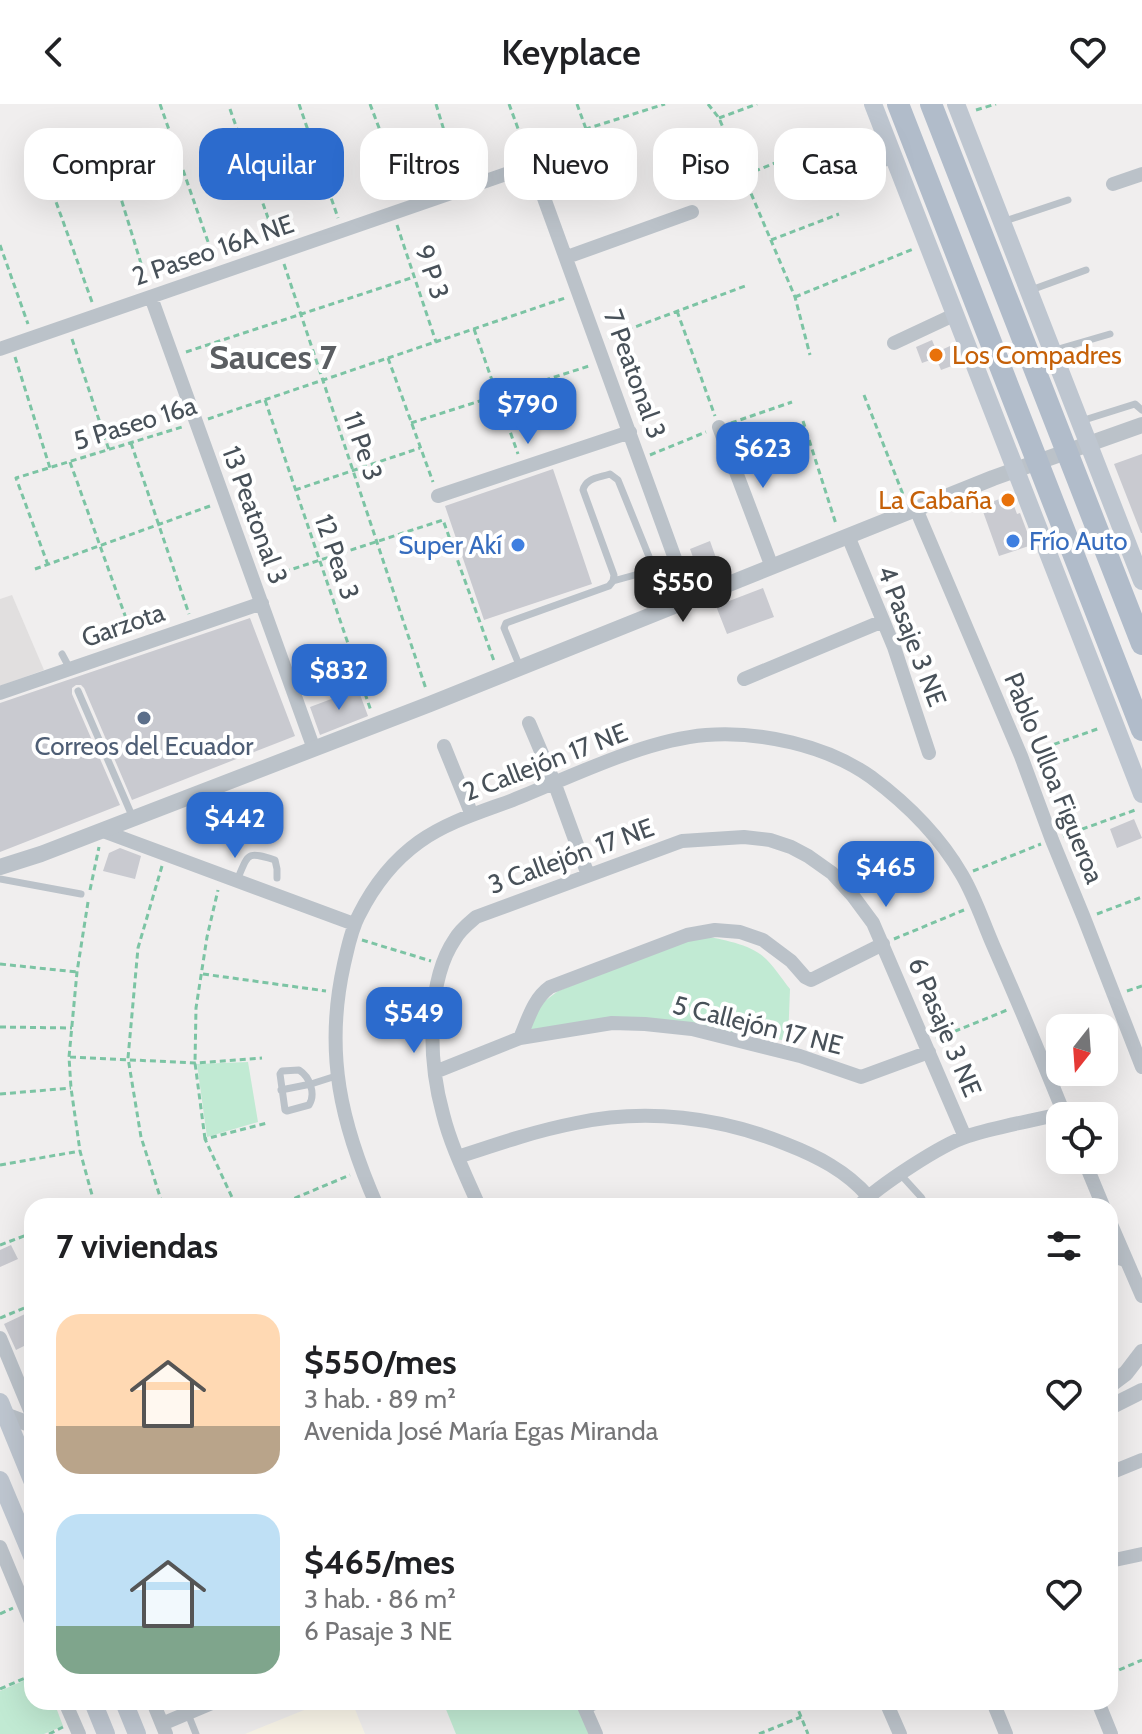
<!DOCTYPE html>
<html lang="es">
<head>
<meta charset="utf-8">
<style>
	:root { --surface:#fff; --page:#f2f2f2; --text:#202124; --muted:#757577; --accent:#2c6bcd }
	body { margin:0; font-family:Cabin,sans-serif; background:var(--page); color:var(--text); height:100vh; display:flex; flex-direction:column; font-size:30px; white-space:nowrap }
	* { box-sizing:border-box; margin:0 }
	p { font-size:26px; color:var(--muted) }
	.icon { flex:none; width:44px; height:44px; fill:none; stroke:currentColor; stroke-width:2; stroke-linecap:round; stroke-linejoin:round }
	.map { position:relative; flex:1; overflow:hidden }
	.drawer { position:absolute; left:24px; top:1094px; width:1094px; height:512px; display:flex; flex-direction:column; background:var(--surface); border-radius:24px; box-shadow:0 8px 32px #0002 }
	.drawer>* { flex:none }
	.banner { position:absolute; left:24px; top:24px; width:1094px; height:72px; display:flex; gap:16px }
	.needle { width:52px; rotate:197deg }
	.tools { position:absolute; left:1046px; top:910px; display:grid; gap:16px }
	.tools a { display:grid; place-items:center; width:72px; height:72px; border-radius:16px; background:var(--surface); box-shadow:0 8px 32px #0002; font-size:40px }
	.price { position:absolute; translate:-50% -68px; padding:0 18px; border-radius:16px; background:var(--accent); color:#fff; font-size:26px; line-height:52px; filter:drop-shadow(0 2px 4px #0008) }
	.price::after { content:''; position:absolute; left:50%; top:48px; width:24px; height:18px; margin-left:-12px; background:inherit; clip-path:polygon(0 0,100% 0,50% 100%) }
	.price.active { background:#222; color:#fff }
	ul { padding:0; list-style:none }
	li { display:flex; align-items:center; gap:24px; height:200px; padding:0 32px }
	li span { display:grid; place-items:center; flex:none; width:224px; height:160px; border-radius:24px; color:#555 }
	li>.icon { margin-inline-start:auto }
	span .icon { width:96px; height:96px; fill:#fffc; stroke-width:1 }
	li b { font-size:34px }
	h2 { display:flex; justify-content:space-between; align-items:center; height:96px; padding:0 32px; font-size:34px }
	.chip { padding:0 28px; border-radius:24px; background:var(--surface); box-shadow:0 8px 32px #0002; font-size:28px; line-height:72px }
	.chip.active { background:var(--accent); color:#fff }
	header { display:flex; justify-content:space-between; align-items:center; height:104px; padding:0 32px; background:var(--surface); font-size:36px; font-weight:600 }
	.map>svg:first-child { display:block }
</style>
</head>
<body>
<header><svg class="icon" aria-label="back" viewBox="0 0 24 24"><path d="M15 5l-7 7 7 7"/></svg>Keyplace<svg class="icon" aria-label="heart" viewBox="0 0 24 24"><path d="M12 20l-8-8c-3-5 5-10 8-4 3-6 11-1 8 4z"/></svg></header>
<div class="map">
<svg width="1142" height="1630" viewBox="0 0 1142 1630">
	<rect width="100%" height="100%" fill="#f0eeee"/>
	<path fill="#faf6e9" d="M324 1598H352L365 1630H245Z"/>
	<path fill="#e1dfdf" d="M12 491 44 566 0 582V495Z"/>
	<path fill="#c1ead3" d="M698 832C715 833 747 840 760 850 772 859 781 874 790 885L788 937 681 920 529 931 537 903 558 887Z
		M248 958 258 1018 207 1033 197 960Z
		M32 1573V1598H54L63 1622 44 1630H0V1587Z
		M443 1598H578L591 1630H456Z"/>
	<path fill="#c9cad0" d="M932 236 937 248 950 242 957 260 941 266 936 254 922 259 916 243Z
		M1142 350V429H1141L1114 360Z
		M553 365 592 480 484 516 445 402Z
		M1010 391 1017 410 1020 409 1032 441 999 452 981 402Z
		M710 437 721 468 701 475 690 445Z
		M763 484 774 513 727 530 716 502Z
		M250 514 295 632 132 696 84 584 81 581H76L72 584V590L120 701 0 748V599Z
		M358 585 368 612 320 631 310 603Z
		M1134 715 1142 734 1117 744 1110 725Z
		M120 744 141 752 135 775 103 767 109 749Z
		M11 1141 18 1155 0 1163V1146Z
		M25 1210 32 1226V1238L16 1246 4 1220Z"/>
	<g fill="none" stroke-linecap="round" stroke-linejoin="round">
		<path stroke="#7cc4a4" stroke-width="3" stroke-dasharray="6 4" stroke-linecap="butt" d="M160 0 214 155
			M299 0 338 114
			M370 0 404 90
			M436 0 458 73
			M509 0 527 49
			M577 0 586 25
			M708 0 719 14 795 193 810 251
			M230 5 275 134
			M976 6 996 0
			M719 14 757 0
			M107 49 147 179
			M544 54 586 25 665 0
			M46 70 92 198
			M745 71 812 44
			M397 121 436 238
			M771 136 839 110
			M0 141 28 220
			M284 160 426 585
			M795 193 913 145
			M677 207 715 312
			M474 225 518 350
			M608 233 745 182
			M72 235 109 346
			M186 248 414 173
			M15 253 50 364
			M388 254 433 378
			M864 291 904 393
			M265 296 371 607
			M208 315 565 194
			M803 317 836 420
			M411 319 589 262
			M731 319 792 298
			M131 339 189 510
			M650 351 706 328
			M70 358 132 531
			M295 386 420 344
			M48 461 16 374 182 323
			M35 465 210 402
			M265 474 443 416 494 557
			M1035 647 1100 624
			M1063 732 1138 705
			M162 762 138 844 128 954 141 1033 163 1102
			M973 767 1041 740
			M90 786 99 743
			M88 798 77 868 69 953 71 984 80 1047 95 1102
			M1097 810 1142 793
			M894 835 964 806
			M362 836 431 857
			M0 860 77 868
			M203 870 326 887
			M1127 887 1142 882
			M0 923 72 924
			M936 935 1007 906
			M70 953 195 959 262 954
			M0 990 71 984
			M205 1035 195 959 196 904 207 833 218 786
			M0 1061 80 1047
			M236 1102 205 1035 267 1019
			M276 1102 350 1071
			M0 1141 32 1129
			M0 1214 32 1201
			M0 1510 13 1504
			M1110 1570 1142 1556
			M0 1585 32 1571
			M795 1598 808 1630
			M663 1600 667 1598
			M49 1630 63 1623
			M759 1630 801 1613"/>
		<path stroke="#bbc2c9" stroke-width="7" d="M881 60C876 75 863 88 847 84L840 65C852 51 866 52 881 60L892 57
			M1002 118 1068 96
			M1031 186 1086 166
			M1055 246 1110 230
			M1081 317 1135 300 1142 306
			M613 477 653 466
			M62 550 70 565
			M520 563 504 524 506 519 609 482 613 477 614 471 583 386C586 374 598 374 610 370L618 376 669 502
			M78 587 133 714
			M0 775 81 790
			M237 776C249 749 246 747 275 756L277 765V774
			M299 966C310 973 316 990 309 1001L287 1007 285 1006 280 970 282 967Z
			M281 986 311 980 336 972
			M901 1071 921 1093 926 1102
			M1110 1155 1126 1160
			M585 1607 605 1598
			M188 1610 196 1630"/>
		<path stroke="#bbc2c9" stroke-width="14" d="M1113 80 1142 70
			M567 153 692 108
			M151 193 314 645
			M894 239 956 210
			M0 245 532 61 690 496
			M719 323 772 463
			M438 392 630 328
			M916 405 1021 652 1052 736 1084 814 1142 963
			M848 432 894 543 929 649
			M744 575 883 517
			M0 589 262 499
			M529 619 554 678 588 771
			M444 642 472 711
			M103 727 354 820
			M520 934C528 916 533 895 550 883L687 831 715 826 740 828 763 836 791 857 805 873 811 876 883 840
			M435 968 520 934 612 919 645 920 692 925 800 952 861 973 929 948
			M458 1053C497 1040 535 1027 576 1019 646 1004 720 1013 786 1040 817 1052 846 1067 868 1092
			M1084 1056 1103 1102
			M377 1102C341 1020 324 949 344 860 348 843 351 826 359 811 373 783 394 756 419 738 447 718 481 708 513 696 571 673 644 636 706 631 760 627 826 641 871 673 906 699 940 733 962 771 975 793 983 818 993 841 1018 898 1042 955 1065 1012
			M479 1102C466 1072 451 1042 443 1010 429 960 425 879 455 835 460 826 469 819 476 813L682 737 744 733 770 736 791 743 808 752 832 769 853 792 873 819 965 1033
			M859 1102C878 1082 942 1040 968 1032 999 1022 1032 1017 1064 1009
			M1110 1118 1142 1192
			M0 1234 32 1311
			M1110 1369 1142 1356
			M0 1443 32 1520
			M1110 1457 1142 1450
			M65 1598 79 1630
			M153 1598 166 1630
			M582 1598 596 1630
			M886 1598 900 1630
			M993 1598 1006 1630
			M1098 1598 1111 1630
			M162 1620 214 1598"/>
		<path stroke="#bbc2c9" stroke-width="16" d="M0 763 41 750 430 600 993 374 1142 321
			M1110 1281 1126 1269 1142 1248
			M1110 1303 1142 1287
			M5 1311 32 1321"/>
		<path stroke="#bec6d0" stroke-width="18" d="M873 0 1142 690
			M956 0 1142 477
			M0 1298 32 1376
			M0 1376 32 1452
			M93 1598 106 1630
			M124 1598 137 1630"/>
		<path stroke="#b1bcca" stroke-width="22" d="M898 0 1142 626
			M931 0 1142 540"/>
	</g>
	<g fill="#e8710a" stroke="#fff" stroke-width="3">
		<circle cx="936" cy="251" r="8"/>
		<circle cx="1008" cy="396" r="8"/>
	</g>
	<g fill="#3f7fe0" stroke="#fff" stroke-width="3">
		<circle cx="1013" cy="437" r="8"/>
		<circle cx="518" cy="441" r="8"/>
	</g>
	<circle fill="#5c6f8a" stroke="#fff" stroke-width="3" cx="144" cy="614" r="8"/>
	<g text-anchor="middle" stroke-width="8" stroke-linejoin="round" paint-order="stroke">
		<g font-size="26" fill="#485159" stroke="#fff">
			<text transform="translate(213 146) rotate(-19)" y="9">2 Paseo 16A NE</text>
			<text transform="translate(432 168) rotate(71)" y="9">9 P 3</text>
			<text transform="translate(635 270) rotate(70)" y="9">7 Peatonal 3</text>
			<text transform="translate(135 319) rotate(-17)" y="9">5 Paseo 16a</text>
			<text transform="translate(363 342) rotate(71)" y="9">11 Pe 3</text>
			<text transform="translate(255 411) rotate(70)" y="9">13 Peatonal 3</text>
			<text transform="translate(337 453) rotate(71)" y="9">12 Pea 3</text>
			<text transform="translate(123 521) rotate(-19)" y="9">Garzota</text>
			<text transform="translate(912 532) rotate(69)" y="9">4 Pasaje 3 NE</text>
			<text transform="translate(545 658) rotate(-21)" y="9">2 Callejón 17 NE</text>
			<text transform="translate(1054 674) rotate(68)" y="9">Pablo Ulloa Figueroa</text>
			<text transform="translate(571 752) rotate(-20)" y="9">3 Callejón 17 NE</text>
			<text transform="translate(758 921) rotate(14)" y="9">5 Callejón 17 NE</text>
			<text transform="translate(945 923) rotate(67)" y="9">6 Pasaje 3 NE</text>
		</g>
		<g font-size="26" fill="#c56008" stroke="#fff" text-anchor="start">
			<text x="952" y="260">Los Compadres</text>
			<text x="992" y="405" text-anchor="end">La Cabaña</text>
		</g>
		<g font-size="26" fill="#366cbe" stroke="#fff" text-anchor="start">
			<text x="1029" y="446">Frío Auto</text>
			<text x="502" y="450" text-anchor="end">Super Akí</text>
		</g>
		<g font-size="26" fill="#4e5e75" stroke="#fff">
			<text x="144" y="651">Correos del Ecuador</text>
		</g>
		<g font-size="34" font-weight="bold" fill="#5b5e62" stroke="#fff">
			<text x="273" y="265">Sauces 7</text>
		</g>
	</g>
</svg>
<div class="tools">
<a><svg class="needle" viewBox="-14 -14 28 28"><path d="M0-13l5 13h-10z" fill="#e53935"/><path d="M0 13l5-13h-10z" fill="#757577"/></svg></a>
<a><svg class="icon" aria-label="locate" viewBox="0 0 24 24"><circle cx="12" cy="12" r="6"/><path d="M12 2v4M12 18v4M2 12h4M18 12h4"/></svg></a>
</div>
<b class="price" style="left:528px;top:342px">$790</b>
<b class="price" style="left:763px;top:386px">$623</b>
<b class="price active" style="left:683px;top:520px">$550</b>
<b class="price" style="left:339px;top:608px">$832</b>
<b class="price" style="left:235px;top:756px">$442</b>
<b class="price" style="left:886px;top:805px">$465</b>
<b class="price" style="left:414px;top:951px">$549</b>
<div class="banner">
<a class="chip">Comprar</a>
<a class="chip active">Alquilar</a>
<a class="chip">Filtros</a>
<a class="chip">Nuevo</a>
<a class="chip">Piso</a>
<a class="chip">Casa</a>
</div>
<section class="drawer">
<h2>7 viviendas<svg class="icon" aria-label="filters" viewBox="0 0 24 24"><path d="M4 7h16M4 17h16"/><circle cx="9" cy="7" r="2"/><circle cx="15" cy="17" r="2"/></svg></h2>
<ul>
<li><span style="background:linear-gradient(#ffd9b3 70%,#b9a48a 0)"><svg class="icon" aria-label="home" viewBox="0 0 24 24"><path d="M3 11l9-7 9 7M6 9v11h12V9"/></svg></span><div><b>$550/mes</b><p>3 hab. · 89 m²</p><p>Avenida José María Egas Miranda</p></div><svg class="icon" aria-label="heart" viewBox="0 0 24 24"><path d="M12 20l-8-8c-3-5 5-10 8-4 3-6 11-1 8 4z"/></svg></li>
<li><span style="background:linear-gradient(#bfe0f5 70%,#7fa58c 0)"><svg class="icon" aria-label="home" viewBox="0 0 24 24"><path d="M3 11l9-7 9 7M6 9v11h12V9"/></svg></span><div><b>$465/mes</b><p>3 hab. · 86 m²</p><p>6 Pasaje 3 NE</p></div><svg class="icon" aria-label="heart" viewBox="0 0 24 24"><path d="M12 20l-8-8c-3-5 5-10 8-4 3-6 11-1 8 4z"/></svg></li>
</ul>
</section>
</div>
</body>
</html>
